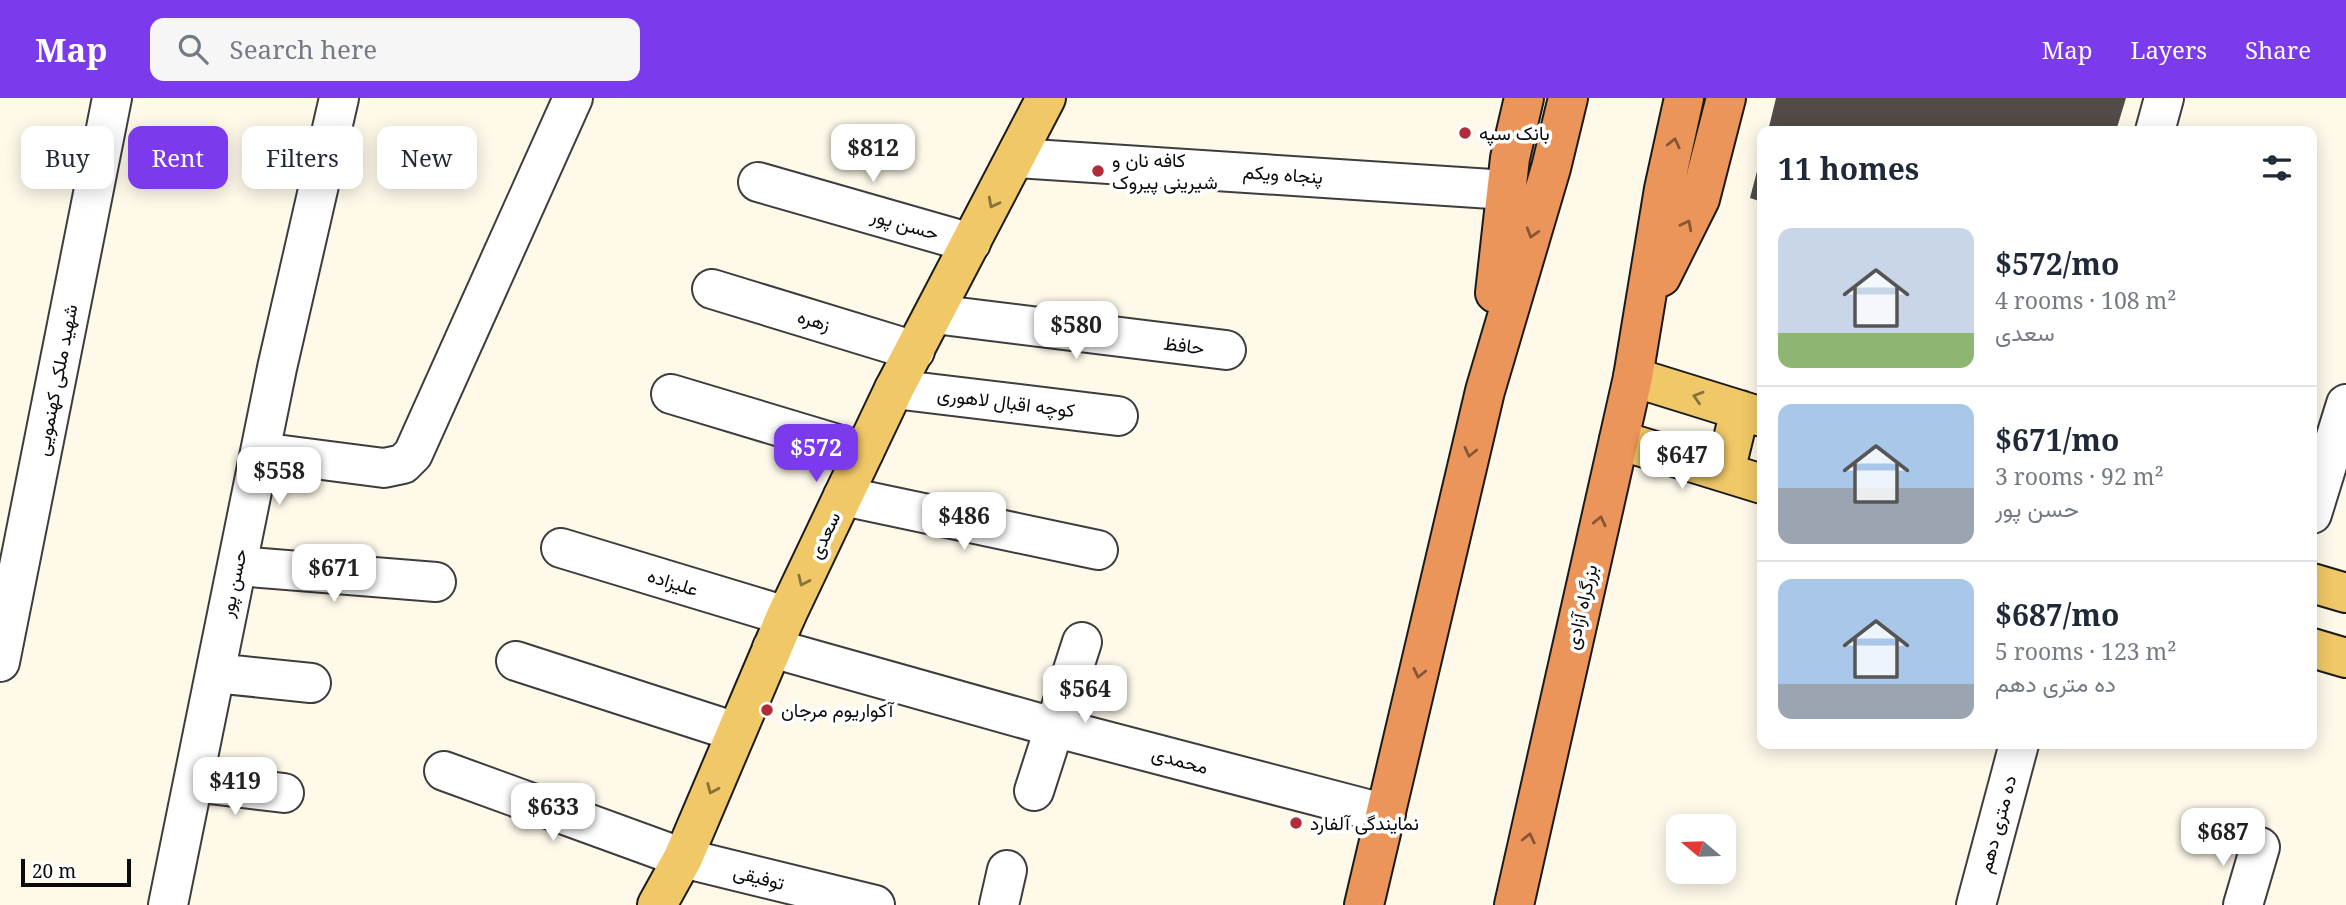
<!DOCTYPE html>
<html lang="en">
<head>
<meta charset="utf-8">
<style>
	:root { --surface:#fff; --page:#f6f6f7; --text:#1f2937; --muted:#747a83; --line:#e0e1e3; --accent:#7c3aed }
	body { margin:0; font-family:"Noto Serif",Vazirmatn,serif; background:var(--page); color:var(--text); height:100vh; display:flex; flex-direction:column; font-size:26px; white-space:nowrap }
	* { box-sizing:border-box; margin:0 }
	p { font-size:23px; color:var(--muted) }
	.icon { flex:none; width:38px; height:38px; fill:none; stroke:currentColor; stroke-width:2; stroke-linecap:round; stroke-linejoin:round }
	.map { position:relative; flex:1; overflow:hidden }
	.details { position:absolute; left:1757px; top:28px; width:560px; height:623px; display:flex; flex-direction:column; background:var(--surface); border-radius:14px; box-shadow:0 4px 18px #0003 }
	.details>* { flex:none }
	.guide { position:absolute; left:21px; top:28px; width:665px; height:63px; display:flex; gap:14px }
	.needle { width:46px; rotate:289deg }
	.fabs { position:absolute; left:1666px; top:716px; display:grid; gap:14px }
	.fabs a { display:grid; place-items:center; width:70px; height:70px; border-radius:14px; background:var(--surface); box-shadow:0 4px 18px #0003; font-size:35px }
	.scale { position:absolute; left:21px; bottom:18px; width:110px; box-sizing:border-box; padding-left:7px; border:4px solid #0a0a0a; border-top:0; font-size:19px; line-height:24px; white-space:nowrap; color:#0a0a0a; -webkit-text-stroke:5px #fff; paint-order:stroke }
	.price { position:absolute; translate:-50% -60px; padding:0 16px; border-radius:14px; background:#fff; color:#222; font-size:23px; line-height:46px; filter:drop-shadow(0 2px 4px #0008) }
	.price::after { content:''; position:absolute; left:50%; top:42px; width:21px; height:16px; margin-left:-10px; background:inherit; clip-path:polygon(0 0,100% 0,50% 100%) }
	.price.on { background:var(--accent); color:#fff }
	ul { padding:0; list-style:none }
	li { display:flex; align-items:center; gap:21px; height:175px; padding:0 21px }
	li+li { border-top:2px solid var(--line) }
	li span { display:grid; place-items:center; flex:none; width:196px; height:140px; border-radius:14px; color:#555 }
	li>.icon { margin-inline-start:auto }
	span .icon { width:84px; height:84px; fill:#fffc; stroke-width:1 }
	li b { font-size:30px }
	h2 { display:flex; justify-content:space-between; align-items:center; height:84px; padding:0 21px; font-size:30px }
	.tag { padding:0 24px; border-radius:14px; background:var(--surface); box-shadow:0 4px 18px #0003; font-size:24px; line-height:63px }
	.tag.on { background:var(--accent); color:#fff }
	header { display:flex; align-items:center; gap:42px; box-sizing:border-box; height:98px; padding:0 35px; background:var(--accent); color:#fff }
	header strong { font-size:33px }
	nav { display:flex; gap:38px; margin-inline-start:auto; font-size:24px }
	.search { width:490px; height:63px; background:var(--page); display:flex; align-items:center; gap:18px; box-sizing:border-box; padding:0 24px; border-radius:14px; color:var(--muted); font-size:26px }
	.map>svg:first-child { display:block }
</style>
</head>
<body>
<header>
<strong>Map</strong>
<div class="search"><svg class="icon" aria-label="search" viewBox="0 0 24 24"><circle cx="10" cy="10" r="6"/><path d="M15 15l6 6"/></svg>Search here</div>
<nav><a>Map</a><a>Layers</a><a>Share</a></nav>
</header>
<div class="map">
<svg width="2346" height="807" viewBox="0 0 2346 807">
	<rect width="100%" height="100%" fill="#fef9e9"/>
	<path fill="#524b48" d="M1776 0H2126L2116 33H1768Z
		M1761 58H1762V104L1750 100Z"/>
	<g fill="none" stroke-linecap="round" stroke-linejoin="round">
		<defs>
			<path id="minor" d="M2155 33 2164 0
				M1017 60 1507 92
				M758 84 971 145
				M712 191 915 253
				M934 216 1226 252
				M894 291 1118 318
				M671 296 864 354
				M260 354 384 370 403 366 413 356 573 0
				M843 398 1098 452
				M2312 416 2346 306
				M561 450 786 518
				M237 468 436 484
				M772 550 1053 629 1386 716
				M516 563 736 634
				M0 564 112 0
				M215 575 311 585
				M444 673 683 760 875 807
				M193 684 284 695
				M1034 693 1082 544
				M168 807 277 270 339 0
				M999 807 1007 772
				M1976 807 2019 646
				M2243 807 2260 749"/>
			<path id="major" d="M1633 279 1762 319
				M1619 342 1762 386
				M1725 374 1740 312
				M2312 485 2346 495
				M2312 550 2346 560
				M657 807 683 760 786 518 894 291 1046 0"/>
			<path id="highway" d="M1661 179 1700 101 1726 0
				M1495 195 1510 60 1524 0
				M1364 807 1485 293 1551 70 1568 0
				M1514 807 1633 279 1664 91 1684 0"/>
		</defs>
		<use href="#minor" stroke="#3d3d3d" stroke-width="42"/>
		<use href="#major" stroke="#1b1b1b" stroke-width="42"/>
		<use href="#highway" stroke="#1b1b1b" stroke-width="42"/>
		<use href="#minor" stroke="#fff" stroke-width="38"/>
		<use href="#major" stroke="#f0c867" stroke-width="38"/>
		<use href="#highway" stroke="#eb955a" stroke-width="38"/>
	</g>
	<defs><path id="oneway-chevron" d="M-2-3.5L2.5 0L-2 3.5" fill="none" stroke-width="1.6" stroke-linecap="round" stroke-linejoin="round" transform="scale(1.75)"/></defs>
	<g stroke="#865636">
		<use href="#oneway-chevron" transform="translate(1674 45) rotate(-77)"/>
		<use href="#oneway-chevron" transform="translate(1687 127) rotate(-63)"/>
		<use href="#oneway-chevron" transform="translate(1532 135) rotate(107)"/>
		<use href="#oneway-chevron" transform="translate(1470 354) rotate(103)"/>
		<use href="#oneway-chevron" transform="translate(1600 423) rotate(-77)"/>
		<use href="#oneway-chevron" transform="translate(1419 575) rotate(103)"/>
		<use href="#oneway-chevron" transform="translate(1529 740) rotate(-77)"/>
	</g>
	<g stroke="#88723d">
		<use href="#oneway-chevron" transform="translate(993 105) rotate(118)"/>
		<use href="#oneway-chevron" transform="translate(1698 299) rotate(-163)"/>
		<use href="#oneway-chevron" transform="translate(803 483) rotate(115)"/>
		<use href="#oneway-chevron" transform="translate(712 691) rotate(113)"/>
	</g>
	<g fill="#b12c39" stroke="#fff" stroke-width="2.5">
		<circle cx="1465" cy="35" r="7"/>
		<circle cx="1098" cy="73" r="7"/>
		<circle cx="767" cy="612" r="7"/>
		<circle cx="1296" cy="725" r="7"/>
	</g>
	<g text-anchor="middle" stroke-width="7" stroke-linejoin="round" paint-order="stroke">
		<g font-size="19" fill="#0a0a0a" stroke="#fff" text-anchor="start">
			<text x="1479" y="42">بانک سپه</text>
			<text x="1112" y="69">کافه نان و<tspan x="1112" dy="22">شیرینی پیروک</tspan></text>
			<text x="781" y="619">آکواریوم مرجان</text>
			<text x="1310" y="732">نمایندگی آلفارد</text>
		</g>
		<g font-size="19" fill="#0a0a0a" stroke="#fff">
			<text transform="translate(1283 76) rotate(4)" y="7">پنجاه ویکم</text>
			<text transform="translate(905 126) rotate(16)" y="7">حسن پور</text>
			<text transform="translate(814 222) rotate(17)" y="7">زهره</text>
			<text transform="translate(1184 247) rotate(7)" y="7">حافظ</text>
			<text transform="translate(56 282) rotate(-79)" y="7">شهید ملکی کهنمویی</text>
			<text transform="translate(1006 304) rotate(7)" y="7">کوچه اقبال لاهوری</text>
			<text transform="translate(824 437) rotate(-65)" y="7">سعدی</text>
			<text transform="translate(673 484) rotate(17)" y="7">علیزاده</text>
			<text transform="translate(233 485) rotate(-78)" y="7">حسن پور</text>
			<text transform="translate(1581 509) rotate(-77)" y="7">بزرگراه آزادی</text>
			<text transform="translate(1180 662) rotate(15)" y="7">محمدی</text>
			<text transform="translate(1997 726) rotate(-75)" y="7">ده متری دهم</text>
			<text transform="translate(759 779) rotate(14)" y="7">توفیقی</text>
		</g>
	</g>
</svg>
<div class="fabs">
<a><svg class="needle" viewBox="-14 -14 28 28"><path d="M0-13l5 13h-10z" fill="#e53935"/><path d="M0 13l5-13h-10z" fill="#747a83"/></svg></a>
</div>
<div class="scale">20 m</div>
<b class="price" style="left:873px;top:86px">$812</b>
<b class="price" style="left:1076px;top:263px">$580</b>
<b class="price on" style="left:816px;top:386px">$572</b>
<b class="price" style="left:1682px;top:393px">$647</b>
<b class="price" style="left:279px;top:409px">$558</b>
<b class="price" style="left:964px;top:454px">$486</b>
<b class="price" style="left:334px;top:506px">$671</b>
<b class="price" style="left:1085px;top:627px">$564</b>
<b class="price" style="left:235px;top:719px">$419</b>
<b class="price" style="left:553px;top:745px">$633</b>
<b class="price" style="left:2223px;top:770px">$687</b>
<div class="guide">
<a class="tag">Buy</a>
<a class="tag on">Rent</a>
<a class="tag">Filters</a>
<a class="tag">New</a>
</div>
<section class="details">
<h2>11 homes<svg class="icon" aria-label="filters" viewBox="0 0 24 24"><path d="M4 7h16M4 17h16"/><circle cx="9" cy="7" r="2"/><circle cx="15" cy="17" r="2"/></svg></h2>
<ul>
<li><span style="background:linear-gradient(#c9d6e8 75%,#8fb573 0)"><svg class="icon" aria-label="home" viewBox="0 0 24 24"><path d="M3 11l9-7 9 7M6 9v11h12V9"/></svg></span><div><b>$572/mo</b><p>4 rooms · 108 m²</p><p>سعدی</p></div></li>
<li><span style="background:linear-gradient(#a9c7e8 60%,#9aa5b1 0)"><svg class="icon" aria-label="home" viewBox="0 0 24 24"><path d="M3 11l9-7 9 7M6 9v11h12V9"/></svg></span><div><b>$671/mo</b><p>3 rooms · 92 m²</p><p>حسن پور</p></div></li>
<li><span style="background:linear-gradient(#a9c7e8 75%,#9aa5b1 0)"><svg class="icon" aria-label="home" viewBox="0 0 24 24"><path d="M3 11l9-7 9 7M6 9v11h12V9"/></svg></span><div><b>$687/mo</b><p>5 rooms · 123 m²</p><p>ده متری دهم</p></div></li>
</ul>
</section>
</div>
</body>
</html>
